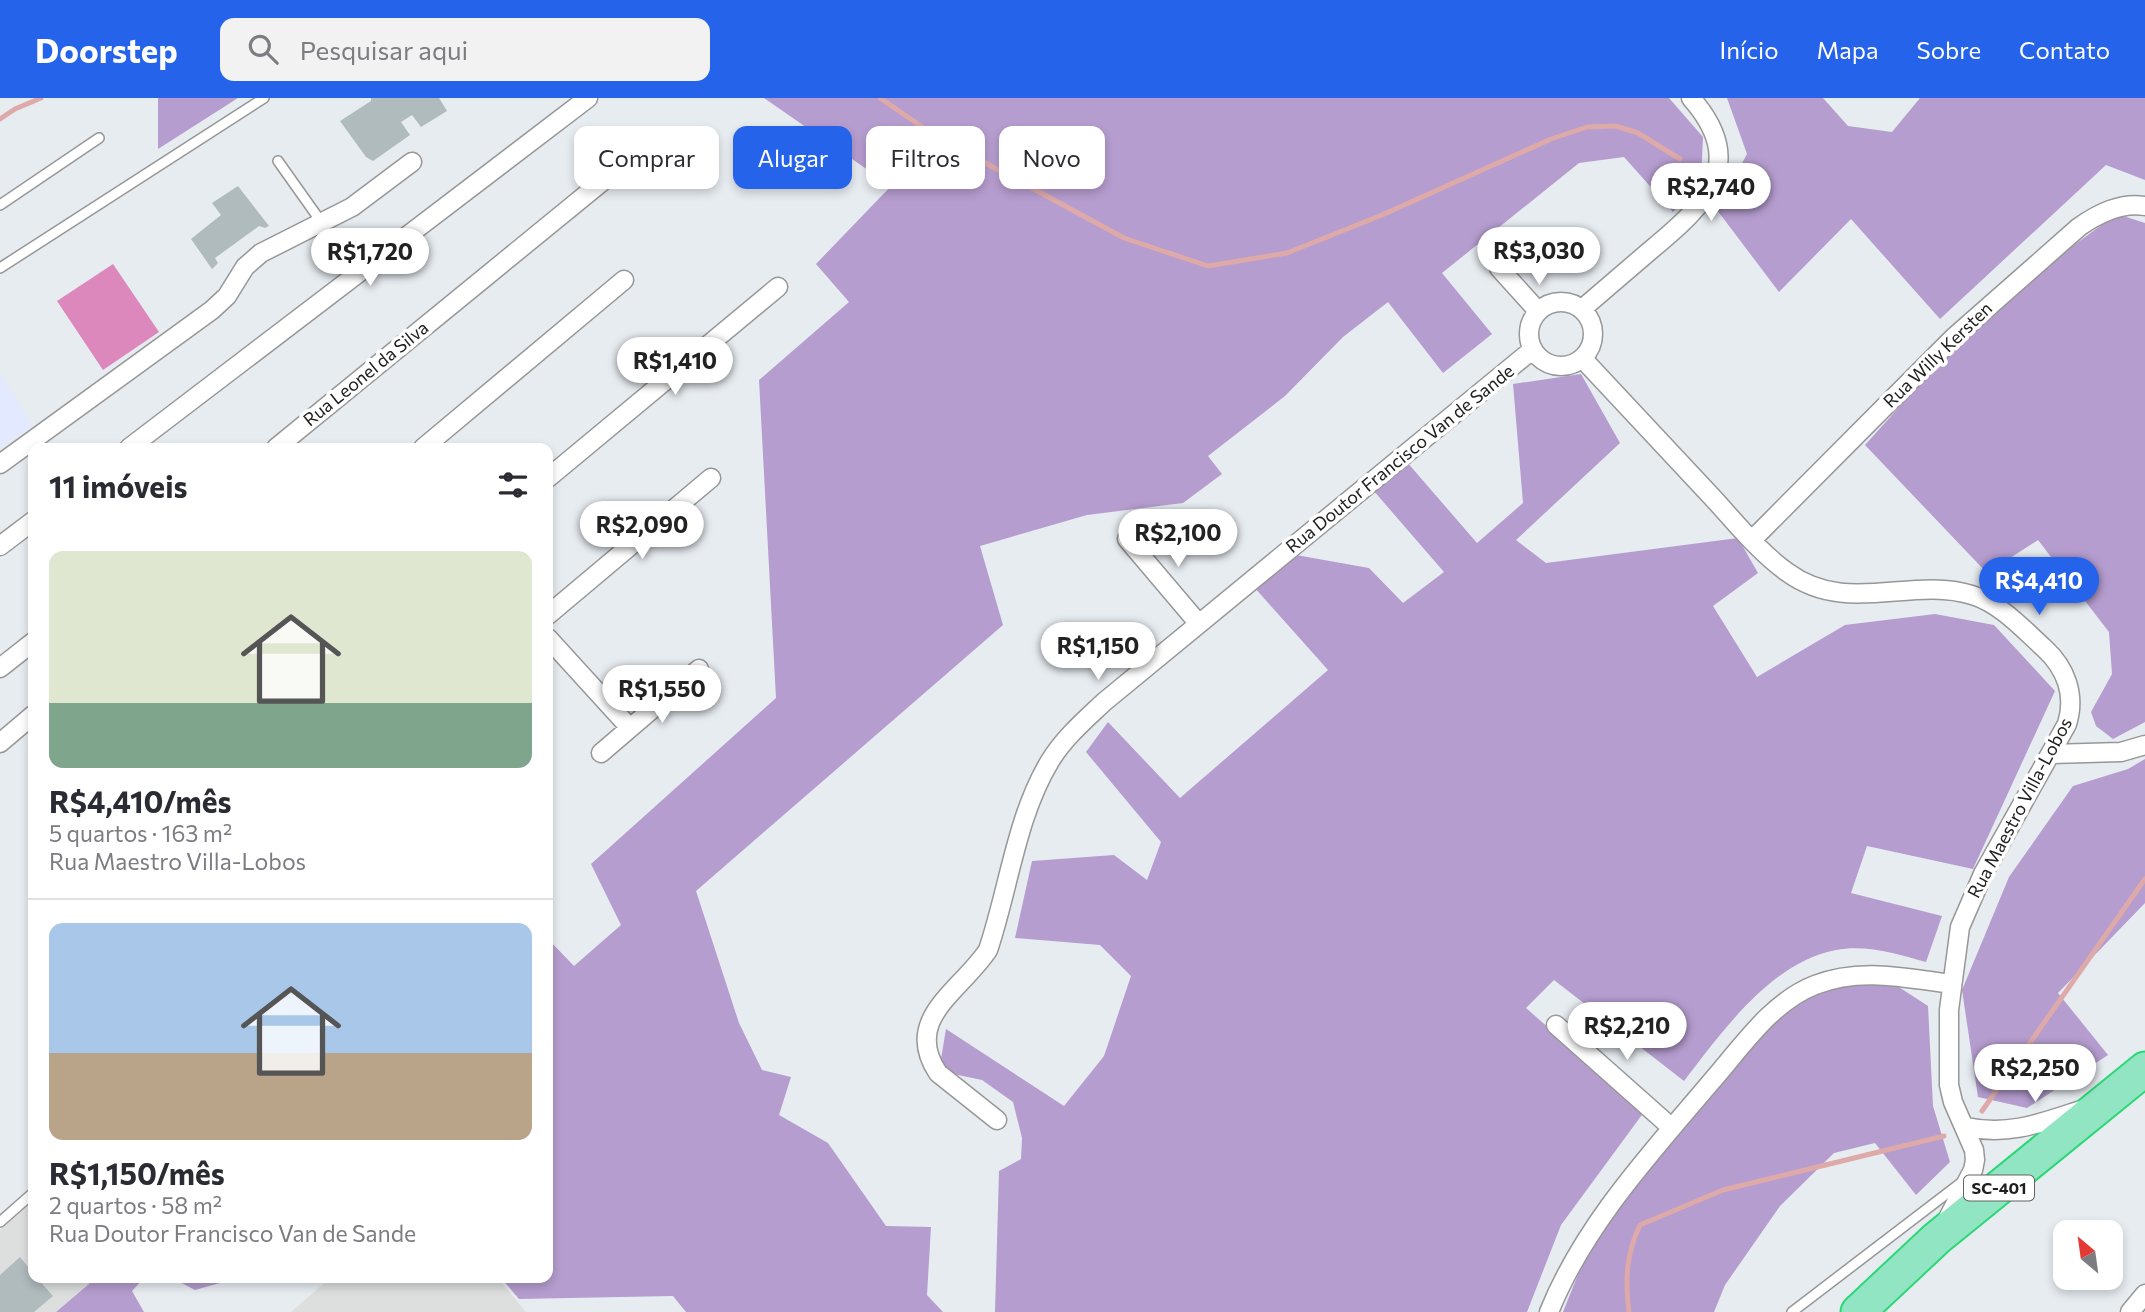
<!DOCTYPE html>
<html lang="pt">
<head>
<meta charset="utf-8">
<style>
	:root { --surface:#fff; --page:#f2f2f3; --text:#2b2b33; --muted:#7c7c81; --line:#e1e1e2; --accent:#2563eb }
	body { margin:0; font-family:Commissioner,sans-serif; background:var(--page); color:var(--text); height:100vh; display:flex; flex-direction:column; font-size:26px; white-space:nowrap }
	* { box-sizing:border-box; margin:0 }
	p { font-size:23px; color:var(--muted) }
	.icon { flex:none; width:38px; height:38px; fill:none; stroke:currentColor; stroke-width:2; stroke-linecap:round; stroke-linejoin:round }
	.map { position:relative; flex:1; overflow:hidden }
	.panel { position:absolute; left:28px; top:345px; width:525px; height:840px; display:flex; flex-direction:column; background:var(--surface); border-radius:14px; box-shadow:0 4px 10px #0003 }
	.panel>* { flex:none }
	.banner { position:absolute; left:574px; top:28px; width:665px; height:63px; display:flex; gap:14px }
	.needle { width:46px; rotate:331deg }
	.fabs { position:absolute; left:2053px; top:1122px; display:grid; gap:14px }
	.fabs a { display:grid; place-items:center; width:70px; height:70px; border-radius:14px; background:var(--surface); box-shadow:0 4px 10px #0003; font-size:35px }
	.price { position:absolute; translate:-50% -60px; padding:0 16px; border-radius:24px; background:#fff; color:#222; font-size:23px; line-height:46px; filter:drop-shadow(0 2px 4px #0008) }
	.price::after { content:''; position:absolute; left:50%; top:42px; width:21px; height:16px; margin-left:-10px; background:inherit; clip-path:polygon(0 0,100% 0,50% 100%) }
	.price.selected { background:var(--accent); color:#fff }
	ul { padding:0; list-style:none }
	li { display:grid; align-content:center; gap:14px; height:371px; padding:0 21px }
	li+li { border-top:2px solid var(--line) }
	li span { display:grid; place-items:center; height:217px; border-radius:14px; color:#555 }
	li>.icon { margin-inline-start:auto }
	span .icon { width:126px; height:126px; fill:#fffc; stroke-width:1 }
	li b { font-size:30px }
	h2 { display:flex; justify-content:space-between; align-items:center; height:84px; padding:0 21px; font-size:30px }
	.chip { padding:0 24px; border-radius:14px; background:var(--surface); box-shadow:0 4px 10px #0003; font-size:24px; line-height:63px }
	.chip.selected { background:var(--accent); color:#fff }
	header { display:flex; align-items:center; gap:42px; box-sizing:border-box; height:98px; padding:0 35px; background:var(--accent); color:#fff }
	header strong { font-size:33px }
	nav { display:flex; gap:38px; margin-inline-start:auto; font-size:24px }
	.search { width:490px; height:63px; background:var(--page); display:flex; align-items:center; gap:18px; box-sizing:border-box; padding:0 24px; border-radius:14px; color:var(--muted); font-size:26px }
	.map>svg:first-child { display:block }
</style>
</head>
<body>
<header>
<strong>Doorstep</strong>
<div class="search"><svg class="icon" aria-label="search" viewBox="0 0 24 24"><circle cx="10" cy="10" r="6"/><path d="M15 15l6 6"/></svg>Pesquisar aqui</div>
<nav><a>Início</a><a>Mapa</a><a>Sobre</a><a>Contato</a></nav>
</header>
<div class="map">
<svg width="2145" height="1214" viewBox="0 0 2145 1214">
	<rect width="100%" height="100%" fill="#e7ecf1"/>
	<path fill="#dddede" d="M33 1103V1180H96L56 1214H0V1132Z
		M330 1180H498L526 1214H291Z"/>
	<path fill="#e3e9fe" d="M0 275 32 328 0 350Z"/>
	<path fill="#b59dcf" d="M158 0H238L158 51Z
		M764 0H1669L1703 39 1701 82 1673 114 1624 59 1579 65 1442 175 1492 236 1443 275 1388 204 1343 239 1285 298 1208 358 1222 376 1183 405 1087 417 980 448 1003 527 696 793 739 925 762 972 791 979 779 1017 828 1045 886 1128 931 1129 927 1197 943 1214H686L673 1198 519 1201 501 1180H548V841L574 868 621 827 591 766 776 600 759 282 849 204 816 166 891 88Z
		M1727 0H1823L1848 28 1892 34 1920 0H2145V82L2106 67 1940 221 1851 121 1779 194 1717 112 1747 56Z
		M2117 116 2145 125V624L2113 641 2096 628 2091 614 2112 576 2109 534 2038 442 1987 475 1865 347 1954 248 2049 165Z
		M1581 276 1620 345 1516 442 1546 465 1738 440 1758 475 1713 508 1757 579 1845 527 1935 516 1994 527 2055 593 1973 771 1867 748 1851 795 1942 818 1926 864C1898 856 1866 846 1836 852 1771 864 1722 934 1684 983L1554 882 1526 910 1644 1014 1561 1127 1527 1214H995L999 1073 1021 1061 1022 1040 1013 1004 982 982 939 973 946 931 1064 1008 1104 958 1131 878 1100 847 1015 840 1032 763 1114 757 1147 782 1161 744 1086 654 1108 624 1180 700 1328 572 1254 489 1296 457 1369 470 1403 505 1444 474 1373 392 1406 363 1477 445 1523 405 1513 286Z
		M2145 661V805L2058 895 2108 957 2027 1010 1978 999 1962 892 2009 779 2073 688 2128 671Z
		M1888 882 1928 908 1933 1008 1950 1064 1916 1097 1875 1045 1834 1055 1780 1108 1725 1187 1714 1214H1563L1591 1144 1638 1083 1769 928 1798 901 1840 883Z
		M96 1180H144L132 1193 144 1214H56Z
		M172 1180H256L227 1183 195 1192Z"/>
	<path fill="#dd88bc" d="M113 166 159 234 103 272 57 203Z"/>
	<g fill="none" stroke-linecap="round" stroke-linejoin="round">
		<path stroke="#dda9a9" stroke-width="5" d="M880 0 934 37 1124 140 1208 168 1287 155 1382 117 1551 41 1587 29 1616 28 1638 35 1680 61
			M0 21 15 11 41 0
			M1982 1013 2145 781
			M1629 1214C1625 1182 1626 1156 1640 1127L1723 1092 1944 1038"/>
	</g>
	<path fill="#b0bbbd" d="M371 0H439L447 13 421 29 412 17 401 24 410 37 373 63 366 59 340 23 371 3Z
		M238 88 269 128 265 130 259 128 215 160 218 165 212 171 191 141 221 117 212 105Z
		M20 1159 33 1175V1180H37L53 1198 34 1214H0V1177Z"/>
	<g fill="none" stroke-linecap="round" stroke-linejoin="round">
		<defs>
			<path id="lane" d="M278 63 322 125
				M0 107 99 40
				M0 170 264 0
				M0 1124 33 1095
				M1792 1214 1962 1084"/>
			<path id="street" d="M1499 170 1538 213
				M1529 236a32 32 0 1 1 64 0a32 32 0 1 1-64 0Z
				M1582 211C1605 191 1629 171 1652 151 1706 106 1749 66 1691 0
				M1582 260C1626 307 1669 353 1712 399 1736 425 1759 454 1787 474 1847 518 1910 478 1972 497 2001 506 2022 530 2044 550 2066 570 2076 597 2067 626L1983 776 1960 829 1949 912V987L1953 1004 1974 1052 1975 1062 1973 1072 1947 1122
				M129 350 588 0
				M276 350 620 69
				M423 350 624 182
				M0 366 212 212 227 198 245 169 261 155 352 109 412 64
				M548 380 778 189
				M1127 441 1199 526
				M1752 442 1953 240 2079 129C2099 115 2121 104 2145 108
				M0 448 33 423
				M548 517 711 380
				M548 540 630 630
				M0 570 33 544
				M0 645 33 617
				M601 655 699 571
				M2051 656 2121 654 2145 647
				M1556 927 1672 1030
				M997 1022 938 975C902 921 960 894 988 852 1009 790 1016 719 1050 663 1064 640 1085 622 1104 604L1532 252
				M1966 1029C2009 1038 2041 1025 2081 1012
				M1549 1214C1584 1127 1651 1055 1711 984 1741 950 1771 904 1815 887 1860 869 1906 880 1952 886
				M2130 1214 2145 1196"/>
			<path id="highway" d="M1858 1214 1937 1140 2145 971"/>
		</defs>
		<use href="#lane" stroke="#979797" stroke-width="12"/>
		<use href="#street" stroke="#979797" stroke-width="21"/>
		<use href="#highway" stroke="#2cd776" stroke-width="37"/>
		<use href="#lane" stroke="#fff" stroke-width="9"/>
		<use href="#street" stroke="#fff" stroke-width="18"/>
		<use href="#highway" stroke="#92e5c3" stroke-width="33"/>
	</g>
	<g text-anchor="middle" stroke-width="7" stroke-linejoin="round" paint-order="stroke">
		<rect fill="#fff" stroke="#636363" stroke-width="2" x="1964" y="1077.5" width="70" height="25" rx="5"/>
		<g font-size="16" font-weight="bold" fill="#202020">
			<text x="1999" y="1096">SC-401</text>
		</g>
		<g font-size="18" fill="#202020" stroke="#fff">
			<text transform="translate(1938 257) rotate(-44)" y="6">Rua Willy Kersten</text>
			<text transform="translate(366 276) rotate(-39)" y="6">Rua Leonel da Silva</text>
			<text transform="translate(1400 361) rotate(-39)" y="6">Rua Doutor Francisco Van de Sande</text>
			<text transform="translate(2020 710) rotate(-62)" y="6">Rua Maestro Villa-Lobos</text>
		</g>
	</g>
</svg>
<div class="fabs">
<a><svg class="needle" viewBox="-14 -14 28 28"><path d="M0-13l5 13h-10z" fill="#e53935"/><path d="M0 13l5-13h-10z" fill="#7c7c81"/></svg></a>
</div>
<b class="price" style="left:1711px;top:125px">R$2,740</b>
<b class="price" style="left:1539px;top:189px">R$3,030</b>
<b class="price" style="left:370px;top:190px">R$1,720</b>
<b class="price" style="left:675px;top:299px">R$1,410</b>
<b class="price" style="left:642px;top:463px">R$2,090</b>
<b class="price" style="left:1178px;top:471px">R$2,100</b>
<b class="price selected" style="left:2039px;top:519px">R$4,410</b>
<b class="price" style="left:1098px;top:584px">R$1,150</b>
<b class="price" style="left:662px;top:627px">R$1,550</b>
<b class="price" style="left:1627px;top:964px">R$2,210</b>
<b class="price" style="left:2035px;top:1006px">R$2,250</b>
<div class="banner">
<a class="chip">Comprar</a>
<a class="chip selected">Alugar</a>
<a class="chip">Filtros</a>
<a class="chip">Novo</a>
</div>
<section class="panel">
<h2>11 imóveis<svg class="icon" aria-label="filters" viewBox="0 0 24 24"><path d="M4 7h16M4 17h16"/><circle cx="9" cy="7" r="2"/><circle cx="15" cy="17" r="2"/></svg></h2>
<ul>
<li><span style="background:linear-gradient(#dfe7d0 70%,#7fa58c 0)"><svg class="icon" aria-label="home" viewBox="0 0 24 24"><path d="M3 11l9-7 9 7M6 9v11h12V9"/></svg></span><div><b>R$4,410/mês</b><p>5 quartos · 163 m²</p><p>Rua Maestro Villa-Lobos</p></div></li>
<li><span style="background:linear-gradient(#a9c7e8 60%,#b9a48a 0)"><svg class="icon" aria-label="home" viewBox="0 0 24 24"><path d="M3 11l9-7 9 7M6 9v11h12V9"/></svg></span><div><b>R$1,150/mês</b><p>2 quartos · 58 m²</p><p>Rua Doutor Francisco Van de Sande</p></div></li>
</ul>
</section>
</div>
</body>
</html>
